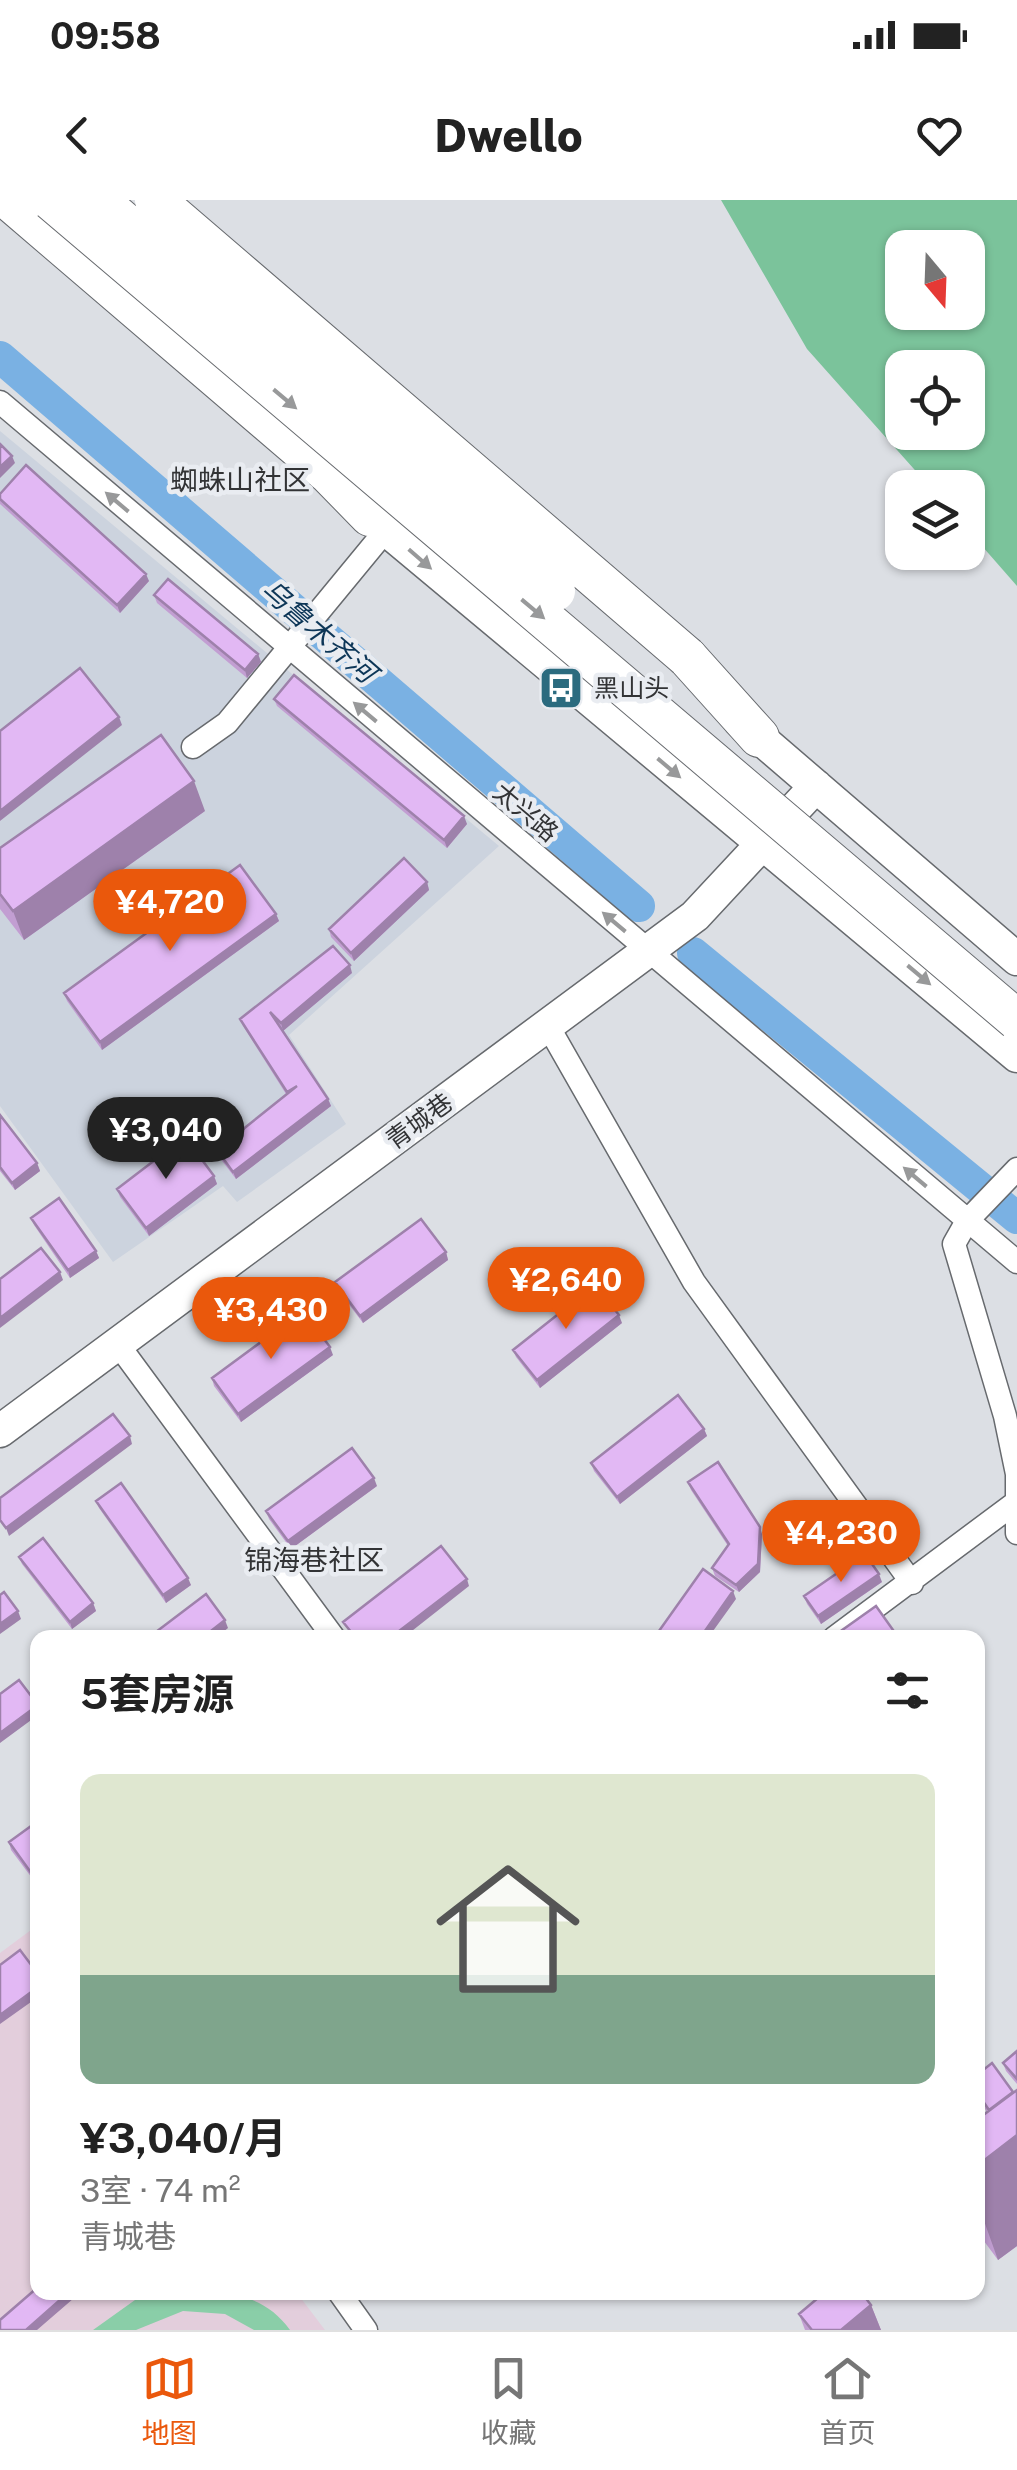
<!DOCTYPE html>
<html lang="zh">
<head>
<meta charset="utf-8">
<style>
	:root { --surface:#fff; --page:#f6f6f6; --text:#222; --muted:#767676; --line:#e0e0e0; --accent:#ea580c }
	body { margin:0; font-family:"Public Sans","Noto Sans SC",sans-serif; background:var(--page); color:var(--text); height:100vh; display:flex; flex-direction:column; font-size:38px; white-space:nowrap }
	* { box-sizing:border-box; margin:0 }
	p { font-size:32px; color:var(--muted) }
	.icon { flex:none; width:55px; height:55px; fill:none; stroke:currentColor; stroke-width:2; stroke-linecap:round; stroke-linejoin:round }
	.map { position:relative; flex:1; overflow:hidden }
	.drawer { position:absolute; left:30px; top:1430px; width:955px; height:670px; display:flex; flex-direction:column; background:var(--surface); border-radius:20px; box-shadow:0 2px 8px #0004 }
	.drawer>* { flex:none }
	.needle { width:65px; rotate:161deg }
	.tools { position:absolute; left:885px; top:30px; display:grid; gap:20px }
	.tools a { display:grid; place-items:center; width:100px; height:100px; border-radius:20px; background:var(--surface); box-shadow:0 2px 8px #0004; font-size:50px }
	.price { position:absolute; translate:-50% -85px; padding:0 22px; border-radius:35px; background:var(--accent); color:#fff; font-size:32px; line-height:65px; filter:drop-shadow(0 2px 5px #0008) }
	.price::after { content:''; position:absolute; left:50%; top:60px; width:30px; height:22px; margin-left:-15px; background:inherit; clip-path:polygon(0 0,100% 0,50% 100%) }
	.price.current { background:#222; color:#fff }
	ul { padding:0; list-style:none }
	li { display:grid; align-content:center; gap:20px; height:530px; padding:0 50px }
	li+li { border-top:2px solid var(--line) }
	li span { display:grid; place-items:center; height:310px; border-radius:20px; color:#555 }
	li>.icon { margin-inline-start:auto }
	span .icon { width:180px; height:180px; fill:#fffc; stroke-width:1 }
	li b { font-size:42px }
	h2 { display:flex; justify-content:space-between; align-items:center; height:120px; padding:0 50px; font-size:42px }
	.status { display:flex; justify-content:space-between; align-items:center; height:70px; padding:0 50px; background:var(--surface); direction:ltr }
	.status svg { height:28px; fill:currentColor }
	header { display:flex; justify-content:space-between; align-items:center; height:130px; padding:0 50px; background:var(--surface); font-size:45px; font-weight:800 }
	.menu { display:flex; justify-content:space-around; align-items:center; height:140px; border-top:2px solid var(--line); background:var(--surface); font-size:28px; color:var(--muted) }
	.menu a { display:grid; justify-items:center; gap:5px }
	.menu .current { color:var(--accent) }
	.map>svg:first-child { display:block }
</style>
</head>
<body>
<div class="status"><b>09:58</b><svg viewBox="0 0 49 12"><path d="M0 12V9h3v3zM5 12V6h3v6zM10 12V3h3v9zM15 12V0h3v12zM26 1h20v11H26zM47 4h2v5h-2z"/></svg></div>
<header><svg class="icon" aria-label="back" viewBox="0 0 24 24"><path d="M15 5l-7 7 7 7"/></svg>Dwello<svg class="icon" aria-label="heart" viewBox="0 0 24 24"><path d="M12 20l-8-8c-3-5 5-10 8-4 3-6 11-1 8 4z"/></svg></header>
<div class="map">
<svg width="1017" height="2130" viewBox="0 0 1017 2130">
	<rect width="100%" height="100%" fill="#dcdfe4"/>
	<path fill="#ccd3de" d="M0 231 499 646 289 835 346 924 237 1002 223 986 113 1062 0 906Z"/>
	<path fill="#e3cedc" d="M31 1730 37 1739 38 2092 297 2093 325 2130H0V1753Z"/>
	<path fill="#8acea8" d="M158 2092C208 2092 258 2085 290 2130H254L225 2114 183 2111 136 2130H93L135 2100Z"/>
	<path fill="#7bc39b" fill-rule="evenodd" d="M721 0H1017V386L968 330V288L930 287 807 149ZM902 48H968V112H902ZM902 168H968V232H902Z"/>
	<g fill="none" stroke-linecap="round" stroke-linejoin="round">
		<path stroke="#7ab1e3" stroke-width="32" d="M0 157 639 706
			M693 753 1017 1018"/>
		<defs>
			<path id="street" d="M0 202 1017 1062
				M193 547 227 523 386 330
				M548 826 694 1082 912 1383
				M1017 969 967 1021 954 1044 1005 1216 1017 1274V1333
				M117 1143 334 1438
				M834 1438 1015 1303
				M339 2092 366 2130"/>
			<path id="secondary" d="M353 302 1017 856
				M740 521 1017 759
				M0 1231 695 716 816 586"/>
			<path id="highway" d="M9 0 329 274 370 316
				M687 457 759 537"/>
		</defs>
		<use href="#street" stroke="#676a6e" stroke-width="25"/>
		<use href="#secondary" stroke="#676a6e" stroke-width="35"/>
		<use href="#highway" stroke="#676a6e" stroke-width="42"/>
		<use href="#street" stroke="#fff" stroke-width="22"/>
		<use href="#secondary" stroke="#fff" stroke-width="32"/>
		<use href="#highway" stroke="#fff" stroke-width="40"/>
		<defs>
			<path id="highway-bridge" d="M51 0 1017 820
				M98 0 555 391
				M155 0 687 457"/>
		</defs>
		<use href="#highway-bridge" stroke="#676a6e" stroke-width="42" stroke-linecap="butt"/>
		<use href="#highway-bridge" stroke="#fff" stroke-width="40"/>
	</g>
	<path fill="#c29ed2" d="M0 294 149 381 120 413 0 304Z
		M154 395 258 454 261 462 247 478 157 403Z
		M274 499 467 624 447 648 277 506Z
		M205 611 24 740 0 709V648Z
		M427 682 429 690 354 761 331 737 329 729Z
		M276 714 279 721 102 850 67 801 64 793Z
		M352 773 283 831 280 827 328 899 331 906 236 979 219 957 217 950 286 894 243 826 240 819Z
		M0 915 37 963 40 971 15 990 0 971Z
		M214 976 217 984 149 1036 120 997 117 989Z
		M31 1018 96 1051 99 1058 70 1078 34 1025Z
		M446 1052 448 1060 363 1123 338 1090 335 1082Z
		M622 1123 540 1188 516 1157 513 1150Z
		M333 1155 241 1222 214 1186 212 1178Z
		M704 1229 707 1236 620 1304 594 1271 591 1263Z
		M688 1282 762 1334 760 1372 739 1392 715 1376 712 1368 728 1346 691 1290Z
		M377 1286 291 1349 269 1319 266 1311Z
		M96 1301 191 1385 166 1403 99 1308Z
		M19 1357 93 1403 96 1411 72 1429 22 1364Z
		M882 1382 821 1424 807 1404 804 1396Z
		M38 1621 35 1682 11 1650 9 1642Z
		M1017 1851V1884L1006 1871 1003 1863Z
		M978 1874 1013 1892 1017 1890V2046L998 2060 978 2033V1919L987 1912 978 1898Z
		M871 2105 881 2130H805L799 2114Z"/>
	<path fill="#9e81ab" d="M12 256 15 263 0 278V267Z
		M146 374 149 381 120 413 117 405Z
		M258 454 261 462 247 478 245 470Z
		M119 517 122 525 0 621V611Z
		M194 581 205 611 24 740 13 711Z
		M464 616 467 624 447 648 444 640Z
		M427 682 429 690 354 761 351 753Z
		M276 714 279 721 102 850 100 842Z
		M350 765 352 773 283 831 281 823Z
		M328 899 331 906 236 979 233 972Z
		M37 963 40 971 15 990 12 983Z
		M214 976 217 984 149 1036 146 1028Z
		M96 1051 99 1058 70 1078 68 1070Z
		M446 1052 448 1060 363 1123 360 1116Z
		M60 1072 63 1080 0 1128V1118Z
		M619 1115 622 1123 540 1188 537 1180Z
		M330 1147 333 1155 241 1222 238 1214Z
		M704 1229 707 1236 620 1304 617 1297Z
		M130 1236 132 1244 9 1336 6 1328Z
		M374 1278 377 1286 291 1349 288 1341Z
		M760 1327 762 1334 760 1372 739 1392 736 1385Z
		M879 1374 882 1382 821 1424 818 1416Z
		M188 1378 191 1385 166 1403 163 1395Z
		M467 1379 469 1386 403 1438H390Z
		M733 1391 736 1399 708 1438H700Z
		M93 1403 96 1411 72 1429 70 1422Z
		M18 1411 21 1419 0 1434V1424Z
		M225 1420 228 1428 216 1438H202Z
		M38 1505V1515L0 1543V1533Z
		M38 1670V1680L35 1682 32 1674Z
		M38 1787V1797L0 1824V1815Z
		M1017 1935V2046L998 2060 978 2004V1965Z
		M69 2092H81L37 2130H26Z
		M871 2105 881 2130H841Z"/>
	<path fill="#e2b8f4" stroke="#9e81ab" stroke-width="2.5" d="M0 244 12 256 0 267Z
		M26 265 146 374 117 405 0 299V294Z
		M168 379 258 454 245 470 154 395Z
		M80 468 119 517 0 611V531Z
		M294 475 464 616 444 640 274 499Z
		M161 535 194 581 13 711 0 694V648Z
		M404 658 427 682 351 753 329 729Z
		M240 665 276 714 100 842 64 793Z
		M333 746 350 765 281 823 270 812 328 899 233 972 217 950 297 886 287 892 240 819Z
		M0 915 37 963 12 983 0 967Z
		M185 937 214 976 146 1028 117 989Z
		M59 998 96 1051 68 1070 31 1018Z
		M421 1019 446 1052 360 1116 335 1082Z
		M41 1048 60 1072 0 1118V1079Z
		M595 1085 619 1115 537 1180 513 1150Z
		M303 1111 330 1147 238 1214 212 1178Z
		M678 1195 704 1229 617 1297 591 1263Z
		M113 1214 130 1236 6 1328 0 1320V1298Z
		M352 1248 374 1278 288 1341 266 1311Z
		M718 1262 760 1327 758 1364 736 1385 712 1368 729 1344 688 1282Z
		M121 1283 188 1378 163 1395 96 1301Z
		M43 1338 93 1403 70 1422 19 1357Z
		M441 1346 467 1379 390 1438H356L343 1422Z
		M865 1354 879 1374 818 1416 804 1396Z
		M703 1369 733 1391 700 1438H654Z
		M4 1392 18 1411 0 1424V1395Z
		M206 1394 225 1420 202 1438H148Z
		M876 1406 898 1437 831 1438Z
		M19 1480 38 1505 0 1533V1494Z
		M38 1621V1670L32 1674 9 1642Z
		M20 1750 38 1774V1787L0 1815V1765Z
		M1017 1851V1879L1003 1863Z
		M992 1863 1013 1892 989 1910 978 1894V1874Z
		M1017 1890V1935L978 1965V1919Z
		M38 1976V1988L32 1980Z
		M38 2087V2092H69L26 2130H0V2120Z
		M825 2092H861L871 2105 841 2130H812L799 2114Z"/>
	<defs><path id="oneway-solid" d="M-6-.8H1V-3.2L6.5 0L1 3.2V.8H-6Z" transform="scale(2.5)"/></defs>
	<g fill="#98999a">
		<use href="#oneway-solid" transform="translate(285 199) rotate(40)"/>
		<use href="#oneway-solid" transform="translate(117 302) rotate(-140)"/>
		<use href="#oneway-solid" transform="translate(420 359) rotate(41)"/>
		<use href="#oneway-solid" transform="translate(533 409) rotate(40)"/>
		<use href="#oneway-solid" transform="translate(365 512) rotate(-140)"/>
		<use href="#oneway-solid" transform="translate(669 568) rotate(40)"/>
		<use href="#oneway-solid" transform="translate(614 722) rotate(-140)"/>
		<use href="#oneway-solid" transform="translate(919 775) rotate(40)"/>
		<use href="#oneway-solid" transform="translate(915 977) rotate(-140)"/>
	</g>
	<defs>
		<symbol id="bus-square" viewBox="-11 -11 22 22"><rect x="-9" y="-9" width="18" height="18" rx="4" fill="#2b6b7f" stroke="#e9ecf1"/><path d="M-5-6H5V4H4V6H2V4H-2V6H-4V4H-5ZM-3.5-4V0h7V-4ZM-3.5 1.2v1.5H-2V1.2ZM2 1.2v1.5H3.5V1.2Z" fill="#fff"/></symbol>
	</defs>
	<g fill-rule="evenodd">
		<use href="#bus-square" x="536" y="463" width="50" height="50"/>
	</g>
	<g text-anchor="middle" stroke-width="9" stroke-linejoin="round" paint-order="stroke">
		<g font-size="25" fill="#323335" stroke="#e9ecf1" text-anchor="start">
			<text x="594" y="497">黑山头</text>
		</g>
		<g font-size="25" fill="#323335" stroke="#e9ecf1">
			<text transform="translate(526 612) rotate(40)" y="9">太兴路</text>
			<text transform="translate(419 921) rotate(-36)" y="9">青城巷</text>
		</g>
		<g font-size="28" fill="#323335" stroke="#e9ecf1">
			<text x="240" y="290">蜘蛛山社区</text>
			<text x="314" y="1370">锦海巷社区</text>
		</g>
		<g font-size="28" font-style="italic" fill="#0d3657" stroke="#e9ecf1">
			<text transform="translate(319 431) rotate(41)" y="10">乌鲁木齐河</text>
		</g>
	</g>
</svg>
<div class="tools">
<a><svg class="needle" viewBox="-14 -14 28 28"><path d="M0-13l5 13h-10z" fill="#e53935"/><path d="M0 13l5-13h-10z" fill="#767676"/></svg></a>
<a><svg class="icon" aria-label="locate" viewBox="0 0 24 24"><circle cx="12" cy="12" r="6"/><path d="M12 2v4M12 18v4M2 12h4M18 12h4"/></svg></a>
<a><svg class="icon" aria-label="layers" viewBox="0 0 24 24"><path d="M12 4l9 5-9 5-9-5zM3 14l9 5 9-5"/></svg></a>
</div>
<b class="price" style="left:170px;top:754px">¥4,720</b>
<b class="price current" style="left:166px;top:982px">¥3,040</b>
<b class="price" style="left:566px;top:1132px">¥2,640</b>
<b class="price" style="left:271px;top:1162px">¥3,430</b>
<b class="price" style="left:841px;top:1385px">¥4,230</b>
<section class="drawer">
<h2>5套房源<svg class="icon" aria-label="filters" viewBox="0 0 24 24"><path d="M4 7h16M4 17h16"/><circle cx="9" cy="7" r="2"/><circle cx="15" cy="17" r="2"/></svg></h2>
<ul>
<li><span style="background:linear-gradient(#dfe7d0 65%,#7fa58c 0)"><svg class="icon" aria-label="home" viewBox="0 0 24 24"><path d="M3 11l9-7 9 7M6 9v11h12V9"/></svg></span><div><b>¥3,040/月</b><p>3室 · 74 m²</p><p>青城巷</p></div></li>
</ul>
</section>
</div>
<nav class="menu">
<a class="current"><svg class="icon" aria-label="map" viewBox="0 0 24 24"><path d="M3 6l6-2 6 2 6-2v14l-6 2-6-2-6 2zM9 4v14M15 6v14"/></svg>地图</a>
<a><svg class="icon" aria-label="saved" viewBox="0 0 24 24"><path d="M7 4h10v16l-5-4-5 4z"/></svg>收藏</a>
<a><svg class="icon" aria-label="home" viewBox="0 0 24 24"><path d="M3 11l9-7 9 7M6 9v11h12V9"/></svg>首页</a>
</nav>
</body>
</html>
